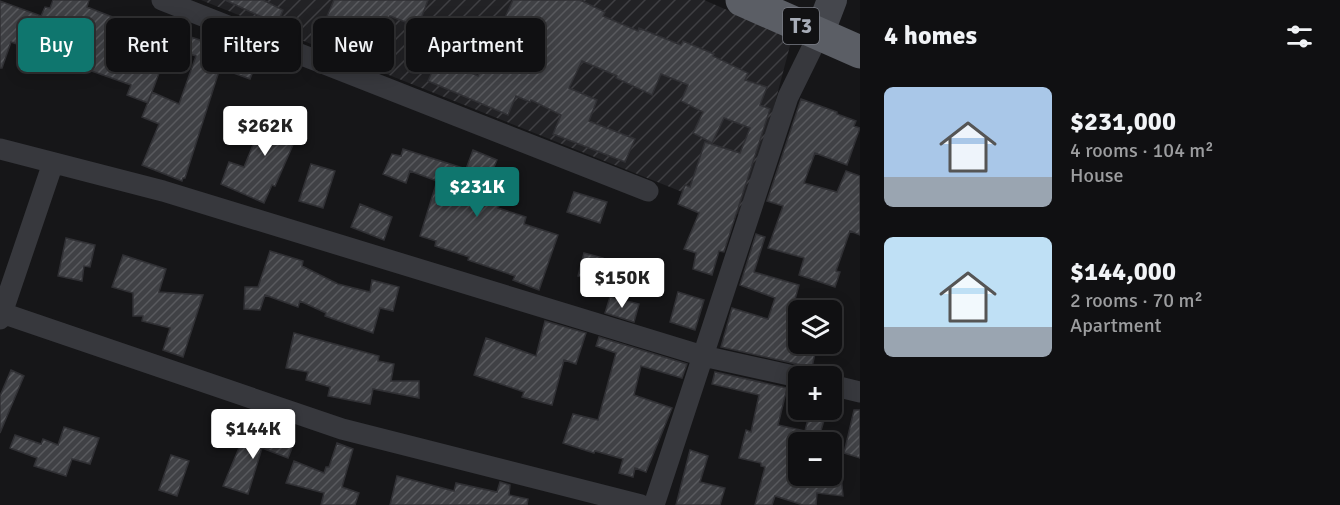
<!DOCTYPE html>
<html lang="en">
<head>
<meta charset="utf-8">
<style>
	:root { --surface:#101012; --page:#19191b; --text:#f1f3f6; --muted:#9c9d9f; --line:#303032; --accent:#0f766e }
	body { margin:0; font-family:Signika,sans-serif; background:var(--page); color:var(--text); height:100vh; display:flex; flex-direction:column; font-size:22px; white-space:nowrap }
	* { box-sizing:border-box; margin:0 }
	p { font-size:20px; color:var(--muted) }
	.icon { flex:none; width:33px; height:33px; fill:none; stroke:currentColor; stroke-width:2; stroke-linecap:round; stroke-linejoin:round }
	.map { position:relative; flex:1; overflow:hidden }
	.details { display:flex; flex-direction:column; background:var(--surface); width:480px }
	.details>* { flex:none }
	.guide { position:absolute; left:18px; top:18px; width:570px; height:54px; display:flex; gap:12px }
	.fabs { position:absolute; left:788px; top:300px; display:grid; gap:12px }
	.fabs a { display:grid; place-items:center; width:54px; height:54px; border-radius:9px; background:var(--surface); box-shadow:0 3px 15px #0003,0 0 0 2px var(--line); font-size:30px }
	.price { position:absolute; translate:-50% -51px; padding:0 14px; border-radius:6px; background:#fff; color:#222; font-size:20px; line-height:39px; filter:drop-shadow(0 2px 3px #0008) }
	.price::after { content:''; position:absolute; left:50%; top:36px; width:18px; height:14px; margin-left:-9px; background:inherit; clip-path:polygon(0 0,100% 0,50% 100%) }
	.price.on { background:var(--accent); color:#fff }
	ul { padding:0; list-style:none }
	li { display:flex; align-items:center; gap:18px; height:150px; padding:0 24px }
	li span { display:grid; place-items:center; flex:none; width:168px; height:120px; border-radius:9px; color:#555 }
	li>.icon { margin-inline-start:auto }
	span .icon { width:72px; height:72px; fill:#fffc; stroke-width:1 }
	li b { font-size:26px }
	h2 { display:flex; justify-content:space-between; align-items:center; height:72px; padding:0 24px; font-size:26px }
	.tag { padding:0 21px; border-radius:9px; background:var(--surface); box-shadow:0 3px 15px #0003,0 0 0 2px var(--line); font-size:21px; line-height:54px }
	.tag.on { background:var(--accent); color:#fff }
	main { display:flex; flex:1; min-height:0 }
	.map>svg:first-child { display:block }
</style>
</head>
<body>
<main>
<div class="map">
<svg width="860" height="505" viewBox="0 0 860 505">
	<defs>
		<pattern id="industrial-furrows" width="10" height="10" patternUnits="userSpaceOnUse" patternTransform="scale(1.5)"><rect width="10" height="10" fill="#222225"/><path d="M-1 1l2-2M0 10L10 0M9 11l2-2" fill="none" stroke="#3f3f43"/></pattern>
		<pattern id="building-hatch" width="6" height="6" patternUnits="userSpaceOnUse" patternTransform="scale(1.5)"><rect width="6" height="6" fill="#404145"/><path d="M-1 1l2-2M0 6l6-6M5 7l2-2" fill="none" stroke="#595a5e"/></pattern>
	</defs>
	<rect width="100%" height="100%" fill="#161618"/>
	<path fill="url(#industrial-furrows)" d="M201 0H704L792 38 745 217Z"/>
	<path fill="url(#building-hatch)" stroke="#303034" stroke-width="1.5" d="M53 0H89L87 7 120 20 115 32 125 36 119 50 162 65 148 103 127 95 131 85 86 69 90 58 31 38 29 43 25 42 23 46 11 42 2 68H0V1L41 16 45 7 50 8Z
		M225 0H263L283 10 277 24Z
		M334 0H428L418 27 390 16 369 64 316 42Z
		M513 0H580L605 12 603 16 638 31 639 28 681 45 683 41 714 54 713 56 748 73 745 80 767 87 760 105 770 109 724 252 719 251 712 275 693 269 696 253 684 249 699 213 678 204 685 185 690 187 705 142 740 153 750 128 724 118 712 143 693 133 703 112 681 101 688 85 661 74 652 95 616 78 617 76 582 61 569 88 597 100 589 121 635 139 625 162 553 134 561 115 531 100 530 102 516 96 508 115 428 81 438 58 478 76Z
		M163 28 203 41 204 38 248 52 244 61 255 66 250 79 220 68 185 178H183L182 181 142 165 159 124 142 117 152 92 179 104 196 56 158 44Z
		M801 99 837 112V114L856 121 854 126 860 128 847 165 815 153 804 183 837 192 846 171 860 176V235L850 231 836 271 840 272 835 287 799 275 804 258 768 248 783 206 767 201Z
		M268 108 303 122 275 186 272 185 264 203 221 184 229 162 244 167Z
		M403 149 466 169 473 150 497 160 481 199 500 204 498 208 526 217 524 224 558 235 539 290 513 280 515 276 468 260 469 257 435 246 436 241 420 236 437 181 410 171 406 183 383 174 392 154 401 156Z
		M311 164 335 171 323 208 299 201Z
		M574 192 607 202 600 223 567 212Z
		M360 204 392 217 384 240 351 227Z
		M756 234 765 237 754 272 799 285 791 314 798 316V344H817L811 372 801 365 721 347 732 308 768 319 775 298 740 285Z
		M66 238 95 245 90 267 84 266 82 281 58 276Z
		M270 251 303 261 302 266 338 284 370 292 372 280 399 287 393 311 380 308 373 333 325 316 326 313 300 301 298 307 265 295 260 310 244 309 245 287H258Z
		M584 253 603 258 602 262 622 267 618 287 578 276Z
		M123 255 166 269 159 292 203 295 183 357 163 350 170 328 142 321 143 316H133V293L112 287Z
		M678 292 704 300 695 330 670 322Z
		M610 297 639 304 634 322 605 313Z
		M545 321 586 333 576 364 564 360 552 405 522 397 524 392 474 375 486 338 536 356Z
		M294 333 379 356 378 361 394 364 391 381H419V398L373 389 370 404 328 396 330 387 306 380 308 372 286 368Z
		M599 337 687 364 682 378 641 366 634 395 672 408 646 472 635 468 633 477 619 473 623 459 595 451 594 453 563 443 573 414 598 420 616 353 596 346Z
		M11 370 24 376 0 433V396Z
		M715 372 787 388 778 425 805 431 810 410H827L820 434 829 436 828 442H798V476H841L843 496 817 493 816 505H803L775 496 772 505H755L765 467 761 466V463L739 458 746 430 751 432 759 395 712 384Z
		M854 410H860V458L844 453Z
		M64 427 99 438 90 464 72 459 66 476 34 466 37 458 10 448 15 435 41 444 43 439 58 445Z
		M261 431 294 443 288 458 262 448 248 494 223 486 244 436 257 442Z
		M337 443 353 449 342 487 359 493 355 505H321L324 493 286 483 294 461 324 473 326 467H329Z
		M690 450 708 456 700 482 725 488 720 505H676Z
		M171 455 189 461 177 496 159 490Z
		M397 476 454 491 456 483 497 492 500 482 510 485 509 495 528 499 527 505H390Z"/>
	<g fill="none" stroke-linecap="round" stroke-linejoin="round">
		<path stroke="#37383d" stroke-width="21" d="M162 0 648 191
			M0 149 163 191 703 356 798 377
			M2 313 342 429 641 505
			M0 319 53 163
			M831 385 860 392
			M654 505 788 97 819 34"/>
		<path stroke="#45474d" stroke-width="30" d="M819 34 832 0"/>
		<path stroke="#5b5e65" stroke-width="33" d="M742 0 860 52"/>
	</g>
	<g text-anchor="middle" stroke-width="4.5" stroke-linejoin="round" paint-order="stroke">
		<rect fill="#111113" stroke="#7b7e86" stroke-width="1.5" x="783" y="8" width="36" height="36" rx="4.5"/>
		<g font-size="21" font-weight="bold" fill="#a8adb8">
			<text x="801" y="33">T3</text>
		</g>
	</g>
</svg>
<div class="fabs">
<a><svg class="icon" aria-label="layers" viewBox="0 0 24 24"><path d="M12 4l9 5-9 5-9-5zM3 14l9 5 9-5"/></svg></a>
<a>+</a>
<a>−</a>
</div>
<b class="price" style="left:265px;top:157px">$262K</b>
<b class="price on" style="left:477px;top:218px">$231K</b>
<b class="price" style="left:622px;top:309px">$150K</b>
<b class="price" style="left:253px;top:460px">$144K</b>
<div class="guide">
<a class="tag on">Buy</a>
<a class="tag">Rent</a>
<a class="tag">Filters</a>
<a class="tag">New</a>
<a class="tag">Apartment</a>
</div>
</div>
<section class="details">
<h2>4 homes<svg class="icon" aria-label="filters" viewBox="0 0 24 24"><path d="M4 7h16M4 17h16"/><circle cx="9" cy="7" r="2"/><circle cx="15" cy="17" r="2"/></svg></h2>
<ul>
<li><span style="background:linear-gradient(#a9c7e8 75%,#9aa5b1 0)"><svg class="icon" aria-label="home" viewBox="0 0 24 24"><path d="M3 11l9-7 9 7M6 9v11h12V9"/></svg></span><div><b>$231,000</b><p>4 rooms · 104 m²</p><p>House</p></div></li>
<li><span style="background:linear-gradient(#bfe0f5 75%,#9aa5b1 0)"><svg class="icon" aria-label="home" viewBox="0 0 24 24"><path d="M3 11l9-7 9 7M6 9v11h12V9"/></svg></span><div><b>$144,000</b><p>2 rooms · 70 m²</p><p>Apartment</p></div></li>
</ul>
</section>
</main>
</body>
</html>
